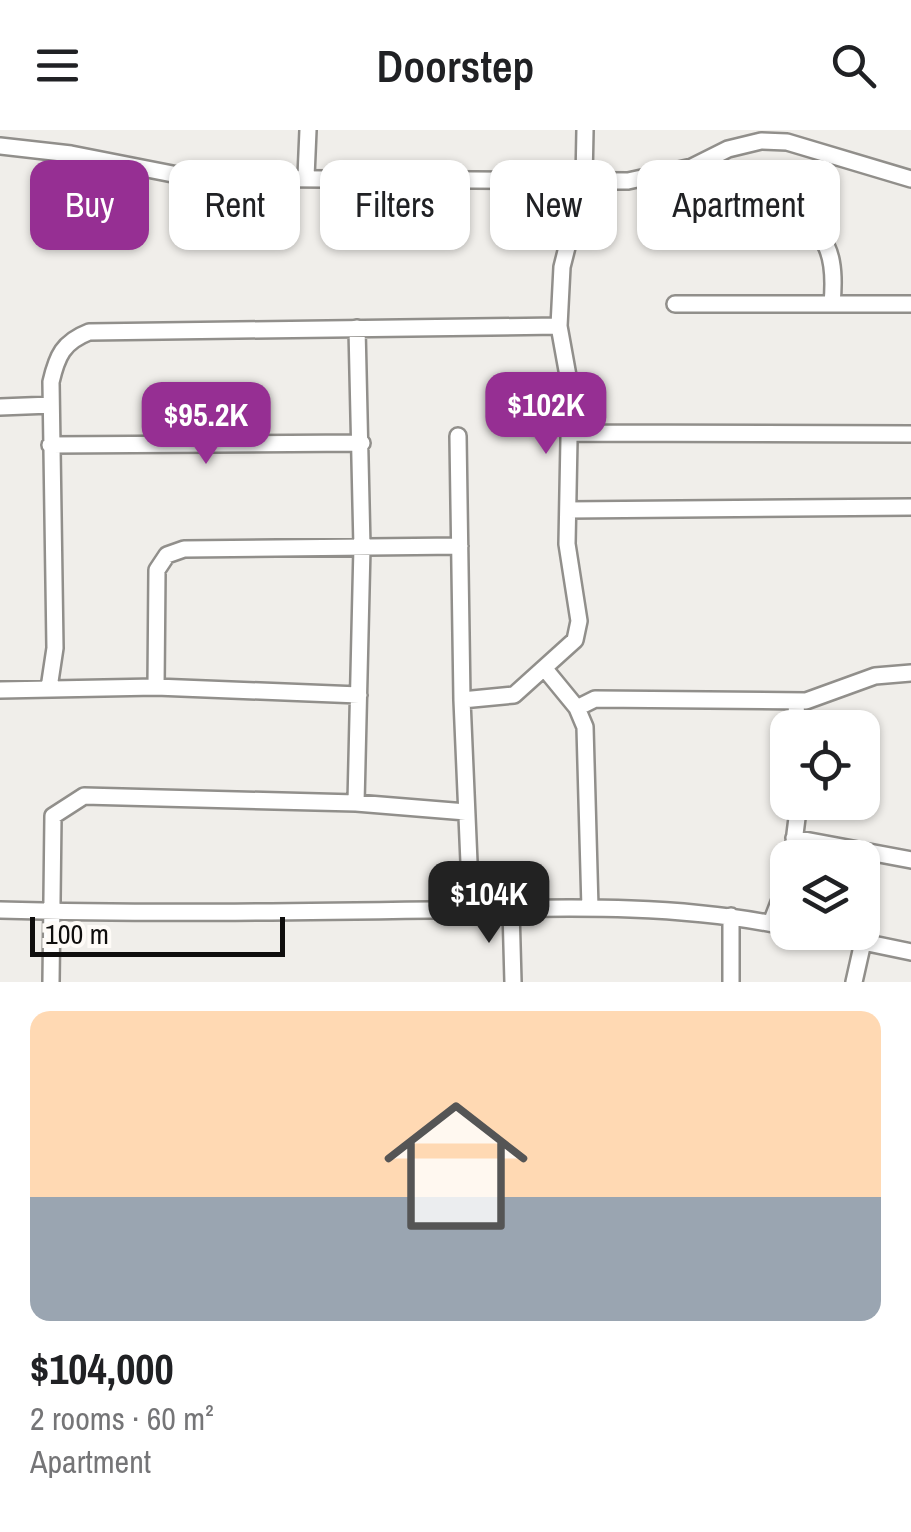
<!DOCTYPE html>
<html lang="en">
<head>
<meta charset="utf-8">
<style>
	:root { --surface:#fff; --page:#f2f2f2; --text:#202124; --muted:#757577; --accent:#962f93 }
	body { margin:0; font-family:"Archivo Narrow",sans-serif; background:var(--page); color:var(--text); height:100vh; display:flex; flex-direction:column; font-size:38px; white-space:nowrap }
	* { box-sizing:border-box; margin:0 }
	p { font-size:32px; color:var(--muted) }
	.icon { flex:none; width:55px; height:55px; fill:none; stroke:currentColor; stroke-width:2; stroke-linecap:round; stroke-linejoin:round }
	.map { position:relative; height:852px; overflow:hidden }
	.sheet { display:flex; flex-direction:column; background:var(--surface); flex:1 }
	.sheet>* { flex:none }
	.hud { position:absolute; left:30px; top:30px; width:852px; height:90px; display:flex; gap:20px }
	.buttons { position:absolute; left:770px; top:580px; display:grid; gap:20px }
	.buttons a { display:grid; place-items:center; width:110px; height:110px; border-radius:20px; background:var(--surface); box-shadow:0 2px 8px #0004; font-size:50px }
	.scale { position:absolute; left:30px; bottom:25px; width:255px; box-sizing:border-box; padding-left:10px; border:5px solid #0f0e0d; border-top:0; font-size:28px; line-height:35px; white-space:nowrap; color:#0f0e0d; -webkit-text-stroke:8px #fefbf7; paint-order:stroke }
	.price { position:absolute; translate:-50% -85px; padding:0 22px; border-radius:20px; background:var(--accent); color:#fff; font-size:32px; line-height:65px; filter:drop-shadow(0 2px 5px #0008) }
	.price::after { content:''; position:absolute; left:50%; top:60px; width:30px; height:22px; margin-left:-15px; background:inherit; clip-path:polygon(0 0,100% 0,50% 100%) }
	.price.selected { background:#222; color:#fff }
	ul { padding:0; list-style:none }
	li { display:grid; align-content:center; gap:20px; height:530px; padding:0 30px }
	li span { display:grid; place-items:center; height:310px; border-radius:20px; color:#555 }
	li>.icon { margin-inline-start:auto }
	span .icon { width:180px; height:180px; fill:#fffc; stroke-width:1 }
	li b { font-size:42px }
	.tag { padding:0 35px; border-radius:20px; background:var(--surface); box-shadow:0 2px 8px #0004; font-size:35px; line-height:90px }
	.tag.selected { background:var(--accent); color:#fff }
	header { display:flex; justify-content:space-between; align-items:center; height:130px; padding:0 30px; background:var(--surface); font-size:45px; font-weight:600 }
	.map>svg:first-child { display:block }
</style>
</head>
<body>
<header><svg class="icon" aria-label="menu" viewBox="0 0 24 24"><path d="M4 6h16M4 12h16M4 18h16"/></svg>Doorstep<svg class="icon" aria-label="search" viewBox="0 0 24 24"><circle cx="10" cy="10" r="6"/><path d="M15 15l6 6"/></svg></header>
<div class="map">
<svg width="911" height="852" viewBox="0 0 911 852">
	<rect width="100%" height="100%" fill="#f0eeea"/>
	<g fill="none" stroke-linecap="round" stroke-linejoin="round">
		<defs>
			<path id="minor" d="M0 16 71 24 193 48 628 51 692 37 728 19 761 11 787 12 911 49
				M673 42C693 53 714 67 735 74 803 97 840 87 832 174
				M306 47 308 0
				M675 174H911
				M0 277 51 275
				M570 303 911 304
				M458 306 462 570 471 779
				M50 315 362 313
				M568 380 911 377
				M545 539 577 578 585 597 590 778
				M156 557 157 440 167 425 184 419 460 416
				M49 558 55 518 51 252C57 226 63 212 89 202L559 196
				M0 560 156 557 359 565
				M462 570 514 565 575 510 579 491 567 414 570 257 559 196 562 137 584 50 585 0
				M796 571 797 598
				M577 578 595 569 806 571 875 546 911 543
				M356 673 362 417 357 198
				M794 708 911 730
				M792 728 799 672
				M511 779 513 852
				M0 780C144 784 288 782 432 780 550 778 672 772 788 797
				M771 793 788 749
				M815 802 911 822
				M51 852 53 686 84 666 356 673 466 682
				M731 852V786
				M854 852 863 812"/>
		</defs>
		<use href="#minor" stroke="#918f8b" stroke-width="20"/>
		<use href="#minor" stroke="#fff" stroke-width="15"/>
	</g>
</svg>
<div class="buttons">
<a><svg class="icon" aria-label="locate" viewBox="0 0 24 24"><circle cx="12" cy="12" r="6"/><path d="M12 2v4M12 18v4M2 12h4M18 12h4"/></svg></a>
<a><svg class="icon" aria-label="layers" viewBox="0 0 24 24"><path d="M12 4l9 5-9 5-9-5zM3 14l9 5 9-5"/></svg></a>
</div>
<div class="scale">100 m</div>
<b class="price" style="left:546px;top:327px">$102K</b>
<b class="price" style="left:206px;top:337px">$95.2K</b>
<b class="price selected" style="left:489px;top:816px">$104K</b>
<div class="hud">
<a class="tag selected">Buy</a>
<a class="tag">Rent</a>
<a class="tag">Filters</a>
<a class="tag">New</a>
<a class="tag">Apartment</a>
</div>
</div>
<section class="sheet">
<ul>
<li><span style="background:linear-gradient(#ffd9b3 60%,#9aa5b1 0)"><svg class="icon" aria-label="home" viewBox="0 0 24 24"><path d="M3 11l9-7 9 7M6 9v11h12V9"/></svg></span><div><b>$104,000</b><p>2 rooms · 60 m²</p><p>Apartment</p></div></li>
</ul>
</section>
</body>
</html>
